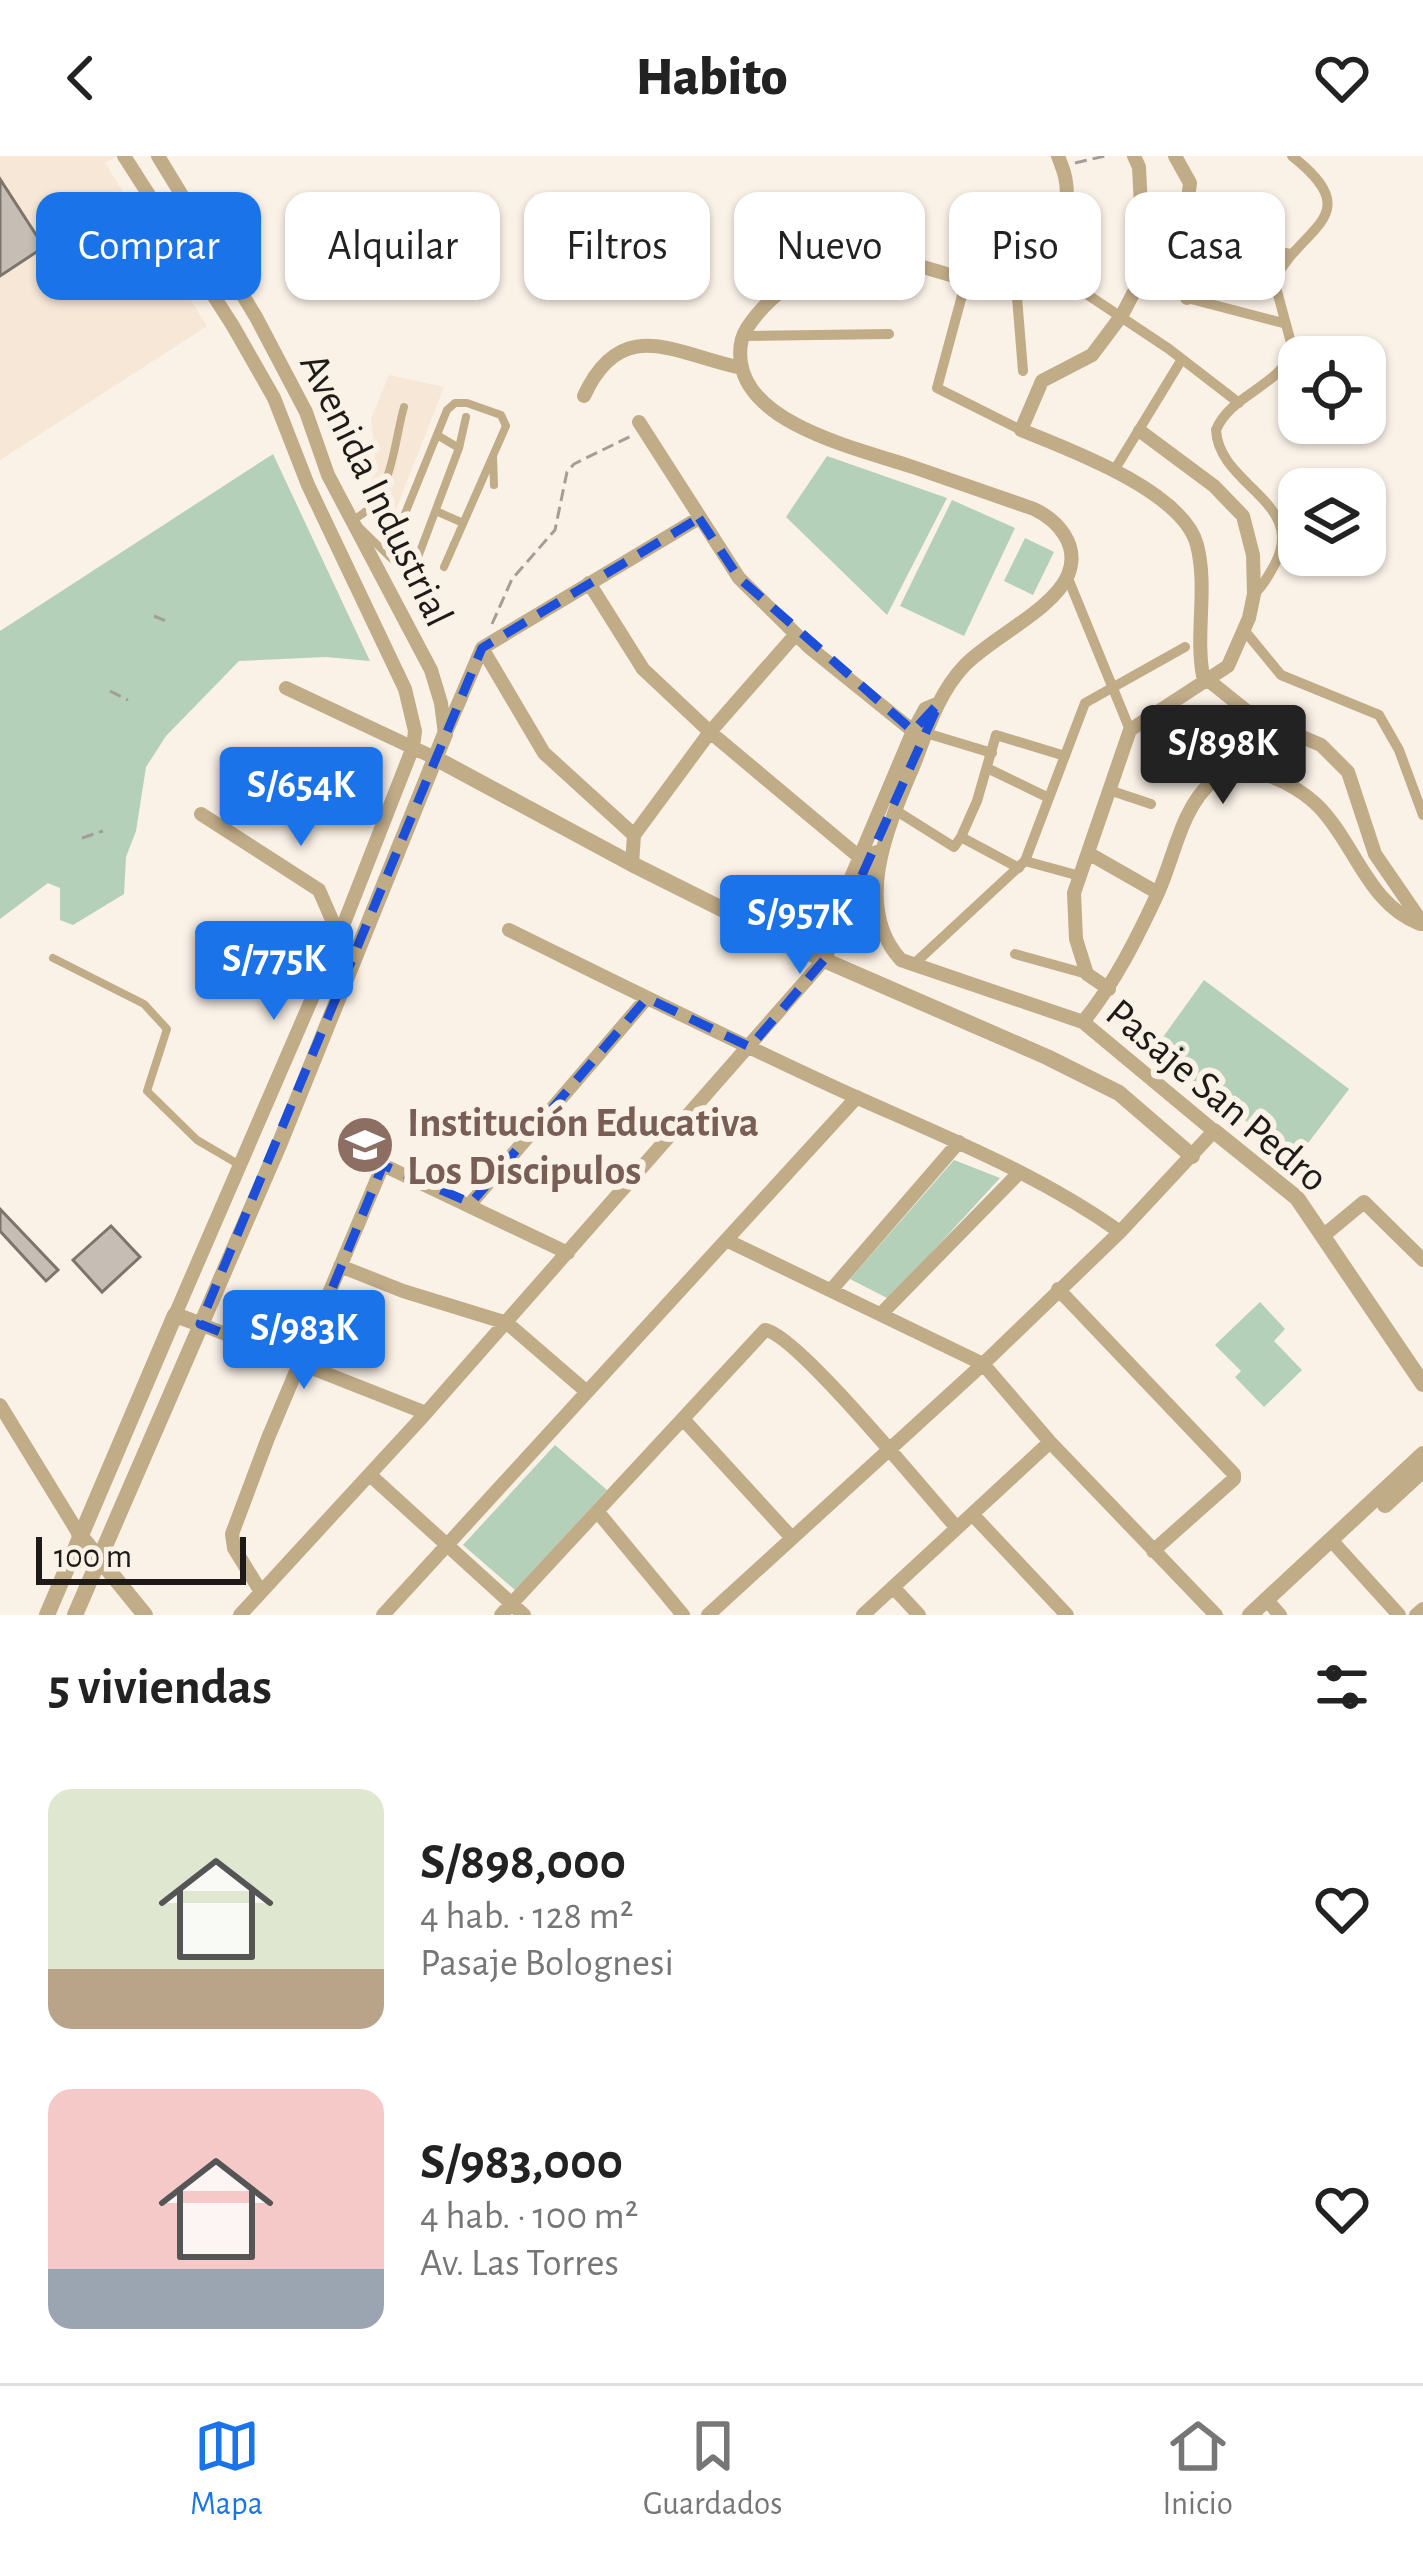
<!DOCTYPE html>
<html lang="es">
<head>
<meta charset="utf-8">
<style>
	:root { --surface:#fff; --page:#f2f2f2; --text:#222; --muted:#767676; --line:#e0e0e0; --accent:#1a73e8 }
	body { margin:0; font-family:"Alegreya Sans",sans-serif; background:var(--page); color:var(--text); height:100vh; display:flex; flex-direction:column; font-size:45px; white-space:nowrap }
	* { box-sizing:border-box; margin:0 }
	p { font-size:39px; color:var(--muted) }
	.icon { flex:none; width:66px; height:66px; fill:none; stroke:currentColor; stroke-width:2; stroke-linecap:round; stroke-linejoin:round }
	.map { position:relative; height:1459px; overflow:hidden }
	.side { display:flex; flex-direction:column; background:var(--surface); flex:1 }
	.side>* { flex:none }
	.banner { position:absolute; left:36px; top:36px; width:1353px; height:108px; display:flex; gap:24px }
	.tools { position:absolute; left:1278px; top:180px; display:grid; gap:24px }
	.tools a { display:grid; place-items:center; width:108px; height:108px; border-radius:24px; background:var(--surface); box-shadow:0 3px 9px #0004; font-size:60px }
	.scale { position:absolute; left:36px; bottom:30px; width:210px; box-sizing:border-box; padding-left:12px; border:6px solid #1d1a17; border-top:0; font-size:33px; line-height:42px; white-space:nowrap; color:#1d1a17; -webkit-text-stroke:9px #faf1e7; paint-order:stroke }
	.price { position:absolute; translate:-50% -102px; padding:0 27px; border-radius:12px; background:var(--accent); color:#fff; font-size:39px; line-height:78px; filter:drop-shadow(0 3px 6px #0008) }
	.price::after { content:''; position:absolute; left:50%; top:72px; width:36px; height:27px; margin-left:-18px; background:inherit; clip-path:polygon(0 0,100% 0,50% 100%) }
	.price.current { background:#222; color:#fff }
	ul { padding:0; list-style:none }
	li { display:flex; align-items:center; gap:36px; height:300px; padding:0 48px }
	li span { display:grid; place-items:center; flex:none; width:336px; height:240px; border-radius:24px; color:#555 }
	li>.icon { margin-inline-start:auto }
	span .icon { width:144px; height:144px; fill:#fffc; stroke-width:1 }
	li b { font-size:51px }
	h2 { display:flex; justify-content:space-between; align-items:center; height:144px; padding:0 48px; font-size:51px }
	.pill { padding:0 42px; border-radius:24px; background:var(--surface); box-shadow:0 3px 9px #0004; font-size:42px; line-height:108px }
	.pill.current { background:var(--accent); color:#fff }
	header { display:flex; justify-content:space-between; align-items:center; height:156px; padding:0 48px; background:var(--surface); font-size:54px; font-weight:800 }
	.tab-bar { display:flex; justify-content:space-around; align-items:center; height:168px; border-top:3px solid var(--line); background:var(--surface); font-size:33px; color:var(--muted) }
	.tab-bar a { display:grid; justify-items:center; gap:6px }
	.tab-bar .current { color:var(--accent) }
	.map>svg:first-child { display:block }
</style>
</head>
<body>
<header><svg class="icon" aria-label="back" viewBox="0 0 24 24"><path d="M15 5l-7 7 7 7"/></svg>Habito<svg class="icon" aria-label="heart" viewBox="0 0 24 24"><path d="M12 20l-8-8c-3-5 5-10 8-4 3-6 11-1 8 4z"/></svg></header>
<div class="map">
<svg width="1423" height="1459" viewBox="0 0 1423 1459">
	<rect width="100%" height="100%" fill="#faf1e7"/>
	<path fill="#f6e7d7" d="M0 0H117L105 7 207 170 0 304Z
		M389 219 444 231 385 381 365 339 376 311 371 263Z"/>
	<path fill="#b4d0b8" d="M273 298 370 505 326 501 239 505 166 580 146 611 136 675 126 701 124 738 73 769 60 764V732L48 727 0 763V475Z
		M827 300 947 342 887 459 786 361Z
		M952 344 1015 372 964 480 900 450Z
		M1025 382 1054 396 1033 439 1004 425Z
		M1204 824 1349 933 1296 1003 1153 895Z
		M954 1004 1000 1022 889 1143 850 1123Z
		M1260 1146 1285 1173 1274 1185 1302 1214 1264 1251 1235 1221 1241 1215 1215 1189Z
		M555 1289 607 1334 515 1434 463 1389Z"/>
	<path fill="#c6bdb4" stroke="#7d746c" stroke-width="3" d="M0 23 44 91 0 120Z
		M0 1053 58 1114 46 1125 0 1075Z
		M111 1070 140 1101 102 1136 73 1104Z"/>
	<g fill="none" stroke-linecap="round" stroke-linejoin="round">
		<path stroke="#a49e96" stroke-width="3" stroke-dasharray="12 6" stroke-linecap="butt" d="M1075 7 1105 0
			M154 460 168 466
			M492 468 512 423 555 374 567 316 574 308 631 280
			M110 535 128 544
			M82 682 103 675"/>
		<path stroke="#c1ac88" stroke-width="8" d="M404 251C393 289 393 346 352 364L402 413 415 409 459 292 466 261
			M437 279 459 292
			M493 301 494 329
			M436 355 463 367
			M393 402 400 370 447 254 455 247H467L501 259 506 270 444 411
			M53 802 144 848 167 873 147 935 197 984 238 1008"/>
		<path stroke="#c1ac88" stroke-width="10" d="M1186 64 1241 78 1263 92 1290 98
			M1043 109 1169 193 1239 247
			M967 121 937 232 1021 274
			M1016 129 1023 215
			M1187 142 1283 167
			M742 180 889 178
			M1115 313 1182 203
			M1067 420 1130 574
			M1254 438C1262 431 1266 424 1271 415 1314 347 1219 332 1216 274 1231 238 1278 232 1293 194L1274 124C1303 69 1368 60 1292 0
			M1244 474 1281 519 1379 559 1399 594 1423 659
			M926 577 992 597
			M987 612 1049 642
			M1109 634 1151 648
			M895 654 954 691 961 681 1019 712
			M961 681 977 645 996 579 1065 600
			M1025 705 1080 720
			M1015 798 1087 818
			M914 808 1025 705 1085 547 1185 491"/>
		<path stroke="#c1ac88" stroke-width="14" d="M124 0 233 170 274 242 308 329 405 533 415 575 413 591 339 780 175 1159
			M158 0 256 161 306 256 328 319 431 514 441 547 445 578
			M1134 0 1139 11 1141 51 1135 134 1122 159 1092 199 1042 225 1021 274C1068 293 1183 335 1197 389 1208 432 1195 477 1203 520L1253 560 1321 589 1348 616 1375 698 1423 768
			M1175 0 1190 27 1183 83 1187 142
			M584 240C622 157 677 199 742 212
			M639 266 739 422 809 491 913 575
			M589 427 643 513 710 576 858 700
			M482 492 544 597 634 679 632 708
			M286 532 435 602
			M447 574 482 492 699 362
			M201 658 319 734 339 780
			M634 679 710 576 796 478
			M1088 697 1158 737
			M509 774C625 831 741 889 858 942 948 982 1040 1019 1120 1076
			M828 776 913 575 925 553 939 547
			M1109 833 1087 818 1076 783 1074 737 1130 574 1228 510 1249 462 1254 438 1253 399 1243 360 1214 330 1140 275
			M1083 866C1114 828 1136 784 1157 739 1174 703 1181 651 1213 625 1243 599 1297 628 1320 652 1356 690 1368 748 1420 768
			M471 1047 647 842
			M1323 1080 1364 1046 1423 1104
			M726 1084 983 1208 1050 1286 1216 1459
			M340 1110 403 1135 507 1167 587 1236
			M832 1133 959 986
			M1058 1133 1234 1318V1323L1153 1395
			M881 1158 1019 1017
			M200 1168 426 1257
			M0 1249 79 1378
			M683 1263 792 1382
			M370 1319 524 1459
			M597 1355 683 1459
			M972 1358 1067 1459
			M1331 1384 1399 1459
			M893 1431 919 1459
			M261 1436 234 1392 232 1378 268 1282 383 1009 568 1097
			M1266 1443 1280 1459
			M240 1459 426 1257 824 804 876 696
			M383 1459 857 941
			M501 1459 765 1174C796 1177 927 1339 957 1372
			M708 1459 983 1208 1120 1076 1214 975 1083 866 901 804C850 749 891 664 915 606 928 572 939 536 965 509 992 481 1053 454 1068 419 1080 390 1059 365 1034 353 994 339 954 325 913 311 863 294 750 270 741 207 739 194 740 183 747 172 767 141 805 113 841 104 903 89 982 142 1020 129 1051 118 1071 57 1066 26 1065 17 1061 8 1058 0
			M863 1459 1050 1286
			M1416 1459 1423 1453"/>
		<path stroke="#c1ac88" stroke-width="16" d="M435 602 632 708 824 804 1047 901 1119 937 1192 1000
			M1214 975 1297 1042 1423 1228
			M1385 1349 1423 1314
			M79 1378 145 1459
			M47 1459 175 1159 200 1168
			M75 1459 279 989 445 578
			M1250 1459 1423 1298"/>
	</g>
	<path fill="none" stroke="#1d4ed8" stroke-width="9" stroke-dasharray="24 15" stroke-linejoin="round" d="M699 362 739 422 913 575 939 547 824 804 750 891 647 842 471 1047 383 1009 301 1208 200 1168 482 492Z"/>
	<defs>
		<symbol id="school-disc" viewBox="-11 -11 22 22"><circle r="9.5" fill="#8d6e63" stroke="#faf1e7"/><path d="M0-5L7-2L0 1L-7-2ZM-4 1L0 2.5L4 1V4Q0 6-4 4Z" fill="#fff"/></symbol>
	</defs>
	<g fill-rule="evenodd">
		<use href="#school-disc" x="332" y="956" width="66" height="66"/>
	</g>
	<g text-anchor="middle" stroke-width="12" stroke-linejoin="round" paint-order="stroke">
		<g font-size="42" fill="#1d1a17" stroke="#faf1e7">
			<text transform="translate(378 333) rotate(64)" y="15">Avenida Industrial</text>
			<text transform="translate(1218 938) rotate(40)" y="15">Pasaje San Pedro</text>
		</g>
		<g font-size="42" font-weight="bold" fill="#785e54" stroke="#faf1e7" text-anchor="start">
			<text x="407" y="980">Institución Educativa<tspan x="407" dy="48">Los Discipulos</tspan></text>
		</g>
	</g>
</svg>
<div class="tools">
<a><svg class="icon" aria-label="locate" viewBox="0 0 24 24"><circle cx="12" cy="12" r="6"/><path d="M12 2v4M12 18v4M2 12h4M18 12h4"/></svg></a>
<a><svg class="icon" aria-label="layers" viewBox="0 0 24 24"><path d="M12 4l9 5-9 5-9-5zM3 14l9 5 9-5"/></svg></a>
</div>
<div class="scale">100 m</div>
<b class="price current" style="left:1223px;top:651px">S/898K</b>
<b class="price" style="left:301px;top:693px">S/654K</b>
<b class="price" style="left:800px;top:821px">S/957K</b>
<b class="price" style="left:274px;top:867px">S/775K</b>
<b class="price" style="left:304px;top:1236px">S/983K</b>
<div class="banner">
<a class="pill current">Comprar</a>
<a class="pill">Alquilar</a>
<a class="pill">Filtros</a>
<a class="pill">Nuevo</a>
<a class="pill">Piso</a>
<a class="pill">Casa</a>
</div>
</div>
<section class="side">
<h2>5 viviendas<svg class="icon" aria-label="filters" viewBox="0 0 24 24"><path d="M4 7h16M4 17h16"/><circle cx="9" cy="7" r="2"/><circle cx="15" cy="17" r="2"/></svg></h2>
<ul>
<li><span style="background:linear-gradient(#dfe7d0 75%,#b9a48a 0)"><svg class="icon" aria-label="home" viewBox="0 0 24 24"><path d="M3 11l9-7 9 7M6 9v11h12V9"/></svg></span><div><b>S/898,000</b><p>4 hab. · 128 m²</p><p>Pasaje Bolognesi</p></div><svg class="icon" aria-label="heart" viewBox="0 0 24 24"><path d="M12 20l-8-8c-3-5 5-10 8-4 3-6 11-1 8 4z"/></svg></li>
<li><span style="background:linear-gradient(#f6c9c9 75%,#9aa5b1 0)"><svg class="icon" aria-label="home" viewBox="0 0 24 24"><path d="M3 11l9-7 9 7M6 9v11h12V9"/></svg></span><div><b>S/983,000</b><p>4 hab. · 100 m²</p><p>Av. Las Torres</p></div><svg class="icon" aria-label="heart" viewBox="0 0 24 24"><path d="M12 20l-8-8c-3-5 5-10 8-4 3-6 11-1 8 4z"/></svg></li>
</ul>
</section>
<nav class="tab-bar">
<a class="current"><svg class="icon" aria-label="map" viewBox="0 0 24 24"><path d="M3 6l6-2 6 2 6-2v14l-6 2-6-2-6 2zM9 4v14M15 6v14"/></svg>Mapa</a>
<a><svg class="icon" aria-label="saved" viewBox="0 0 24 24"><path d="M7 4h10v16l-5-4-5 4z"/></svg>Guardados</a>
<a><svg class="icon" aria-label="home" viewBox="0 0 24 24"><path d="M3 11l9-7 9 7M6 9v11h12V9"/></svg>Inicio</a>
</nav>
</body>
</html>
